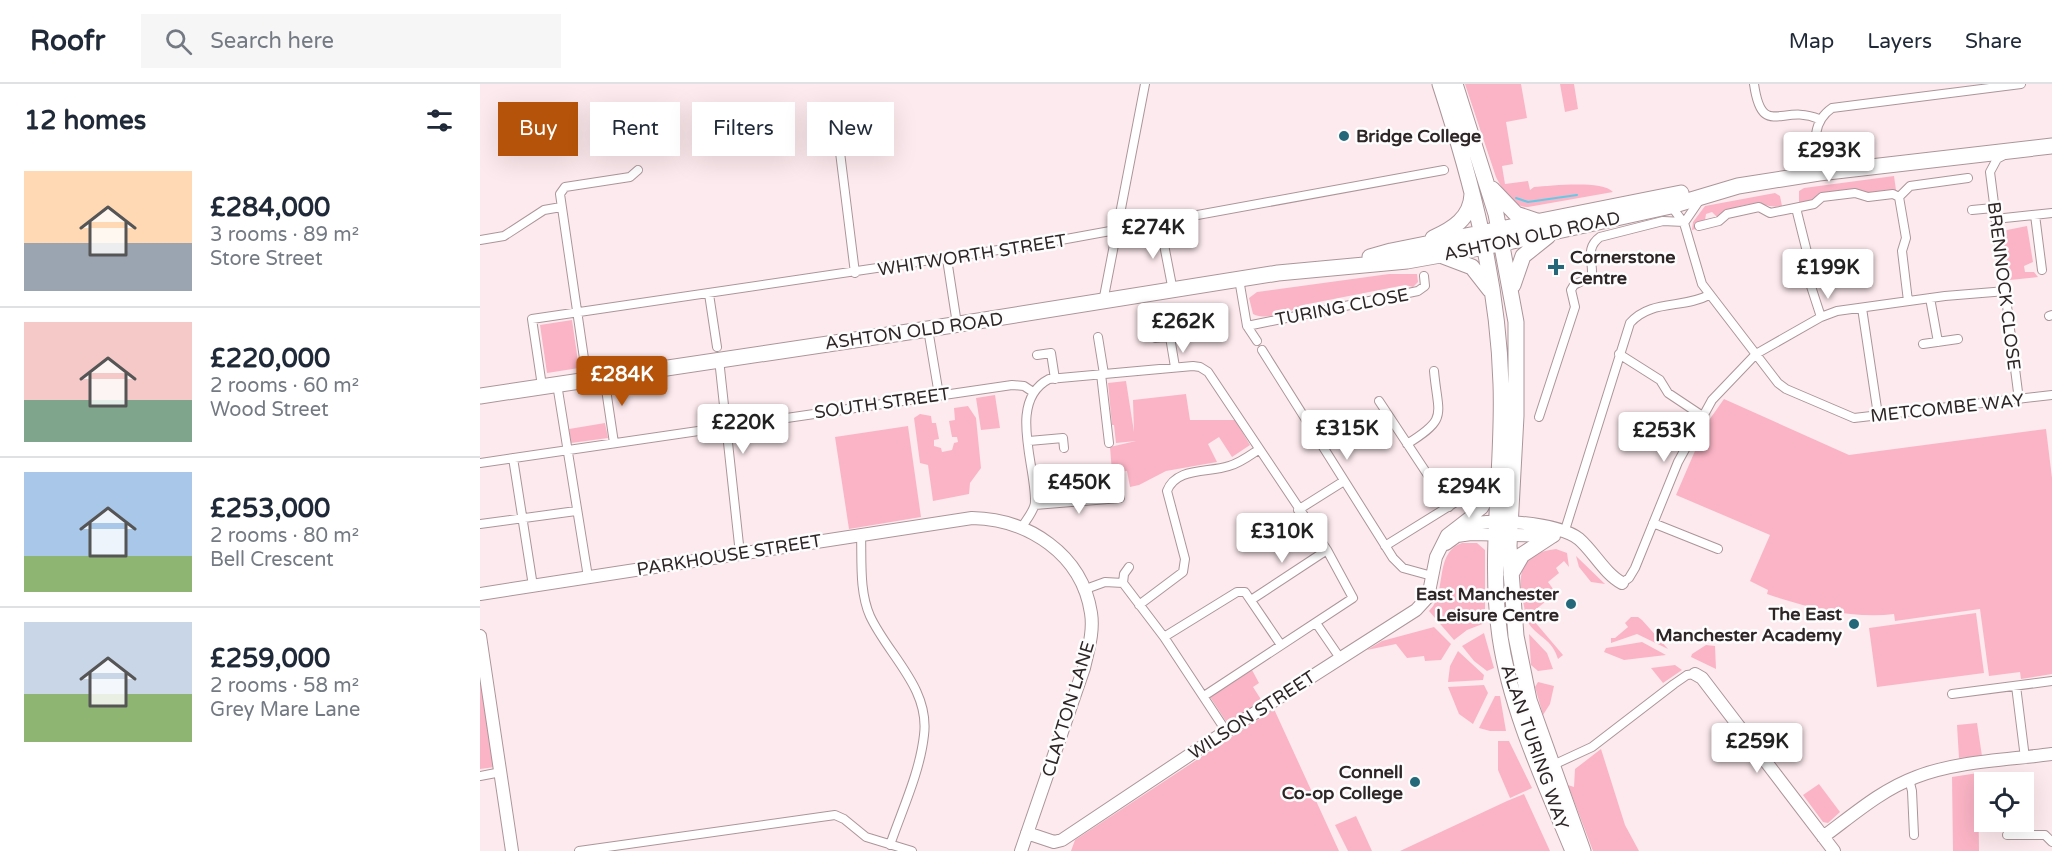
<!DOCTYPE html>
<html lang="en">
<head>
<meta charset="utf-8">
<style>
	:root { --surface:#fff; --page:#f6f6f7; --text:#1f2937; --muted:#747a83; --line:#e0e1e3; --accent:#b45309 }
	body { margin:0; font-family:"Varela Round",sans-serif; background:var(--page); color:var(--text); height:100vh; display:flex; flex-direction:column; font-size:22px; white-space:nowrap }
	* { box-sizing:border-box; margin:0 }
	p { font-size:20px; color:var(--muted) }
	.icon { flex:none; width:33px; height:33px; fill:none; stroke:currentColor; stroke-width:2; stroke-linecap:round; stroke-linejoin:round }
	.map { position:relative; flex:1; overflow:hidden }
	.sheet { display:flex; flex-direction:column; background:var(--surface); width:480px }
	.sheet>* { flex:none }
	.banner { position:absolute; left:18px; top:18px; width:570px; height:54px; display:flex; gap:12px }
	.fabs { position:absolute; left:1494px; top:688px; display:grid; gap:12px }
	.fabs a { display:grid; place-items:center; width:60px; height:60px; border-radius:0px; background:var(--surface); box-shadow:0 6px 24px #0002; font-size:30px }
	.price { position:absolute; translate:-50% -51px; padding:0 14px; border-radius:6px; background:#fff; color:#222; font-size:20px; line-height:39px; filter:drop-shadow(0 2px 3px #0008) }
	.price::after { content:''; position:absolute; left:50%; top:36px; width:18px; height:14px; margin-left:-9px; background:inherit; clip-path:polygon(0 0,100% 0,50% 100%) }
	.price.active { background:var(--accent); color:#fff }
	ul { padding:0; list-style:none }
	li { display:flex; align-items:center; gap:18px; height:150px; padding:0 24px }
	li+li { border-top:2px solid var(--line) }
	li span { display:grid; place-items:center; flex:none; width:168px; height:120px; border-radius:0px; color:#555 }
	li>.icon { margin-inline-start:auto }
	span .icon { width:72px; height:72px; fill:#fffc; stroke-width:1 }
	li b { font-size:26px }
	h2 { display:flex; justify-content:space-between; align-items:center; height:72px; padding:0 24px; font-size:26px }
	.pill { padding:0 21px; border-radius:0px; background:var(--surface); box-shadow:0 6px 24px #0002; font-size:21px; line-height:54px }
	.pill.active { background:var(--accent); color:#fff }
	header { display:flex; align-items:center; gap:36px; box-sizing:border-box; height:84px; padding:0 30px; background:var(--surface); border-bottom:2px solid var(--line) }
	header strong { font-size:28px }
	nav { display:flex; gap:33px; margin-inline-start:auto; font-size:21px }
	.search { width:420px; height:54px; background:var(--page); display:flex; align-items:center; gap:15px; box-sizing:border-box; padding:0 21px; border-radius:0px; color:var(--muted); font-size:22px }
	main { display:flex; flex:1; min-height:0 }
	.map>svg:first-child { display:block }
</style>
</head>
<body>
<header>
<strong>Roofr</strong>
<div class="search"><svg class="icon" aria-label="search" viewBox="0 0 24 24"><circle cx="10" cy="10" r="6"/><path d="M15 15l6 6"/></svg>Search here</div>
<nav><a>Map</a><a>Layers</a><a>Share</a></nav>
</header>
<main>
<section class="sheet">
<h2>12 homes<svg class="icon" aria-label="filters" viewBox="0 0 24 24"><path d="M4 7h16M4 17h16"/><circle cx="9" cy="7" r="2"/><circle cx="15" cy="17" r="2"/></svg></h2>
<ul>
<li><span style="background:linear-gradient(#ffd9b3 60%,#9aa5b1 0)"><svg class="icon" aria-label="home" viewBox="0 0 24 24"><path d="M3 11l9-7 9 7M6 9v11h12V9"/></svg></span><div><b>£284,000</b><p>3 rooms · 89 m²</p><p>Store Street</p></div></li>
<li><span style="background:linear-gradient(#f6c9c9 65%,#7fa58c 0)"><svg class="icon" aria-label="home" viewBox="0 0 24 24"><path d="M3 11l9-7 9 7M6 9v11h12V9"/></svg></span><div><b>£220,000</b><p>2 rooms · 60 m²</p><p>Wood Street</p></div></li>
<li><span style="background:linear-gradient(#a9c7e8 70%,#8fb573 0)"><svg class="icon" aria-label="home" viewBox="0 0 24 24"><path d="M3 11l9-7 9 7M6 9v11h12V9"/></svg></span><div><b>£253,000</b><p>2 rooms · 80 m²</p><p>Bell Crescent</p></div></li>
<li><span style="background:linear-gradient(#c9d6e8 60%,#8fb573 0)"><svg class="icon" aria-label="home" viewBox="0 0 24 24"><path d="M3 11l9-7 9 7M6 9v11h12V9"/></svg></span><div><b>£259,000</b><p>2 rooms · 58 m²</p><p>Grey Mare Lane</p></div></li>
</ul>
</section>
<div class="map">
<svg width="1572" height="767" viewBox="0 0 1572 767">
	<rect width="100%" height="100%" fill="#fdeaee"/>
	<path fill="#fbb4c5" d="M985 0H1041L1047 34 1026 38 1033 80 1022 82 1025 100 1048 97 1050 106 1054 103C1071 102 1122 96 1133 108L1048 123C1031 123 1023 106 1016 93Z
		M1080 0H1094L1098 25 1085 28Z
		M1414 92 1416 106 1388 110 1377 105 1338 110 1333 117 1319 120V107L1324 104Z
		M1295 109 1300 112 1302 122C1292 124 1288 121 1278 120 1266 119 1246 125 1237 133L1232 128 1226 130 1225 136 1216 139V145L1212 146 1213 138 1225 122Z
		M1547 142 1553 178 1544 182 1545 188H1554L1558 193 1530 196 1523 149 1527 146Z
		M909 190H937L938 198 933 203 925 201 823 221C811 228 787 237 773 230L769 214 777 208Z
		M92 236 99 284 67 289 60 241Z
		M646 297 654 348 653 316 706 310 710 336H755L770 361 752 373 739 353 728 360 737 378 686 387 659 401 650 403 647 387 632 388 630 363 656 357 636 359 634 341H632L628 299Z
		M515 311 520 344 501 346 496 314Z
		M1244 315 1369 371 1566 345 1572 394V590L1541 595 1540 588 1509 592 1500 525 1415 537 1414 530C1375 535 1328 524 1287 510L1288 506 1270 497 1290 451 1196 411 1227 339Z
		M488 322 496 334 501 384 490 399 489 410 453 417 448 381 440 379 434 334 440 330 451 332 452 339H456L459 355 454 356V362L461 364 462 368 472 366 474 359 478 358 477 353H472L469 337 475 336 474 324Z
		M125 339 128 354 91 359 89 345Z
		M428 342 441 433 369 445 355 353Z
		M982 459H997L1005 466V539L987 546 974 556 949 527C968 510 953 469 982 459Z
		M1076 465 1087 469 1089 483 1084 477 1076 484 1079 489 1068 498 1076 509 1049 531 1083 571 1078 575C1072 555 1059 554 1049 540 1045 535 1045 524 1043 518 1037 488 1041 469 1076 465Z
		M1096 472 1125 500 1111 498 1099 483Z
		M1496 529 1504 589 1397 603 1389 544Z
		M1151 533H1158L1162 536 1188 565 1157 550 1131 559V554H1135L1148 543 1145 539Z
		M954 543 971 560 961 576 945 577 944 572 927 574 916 560 887 566 902 557Z
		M1004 549 1014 584 1007 587 994 577 982 562Z
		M1049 550 1067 569 1073 585 1058 587 1051 581Z
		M1162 558 1186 571 1144 576 1124 568 1126 564Z
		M1226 561 1235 562 1236 585 1211 573 1212 570Z
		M978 567 1004 591 1003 596 968 598 970 582Z
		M1195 581 1202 586 1183 599 1171 584Z
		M0 586 15 683 0 685Z
		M772 586 779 599 773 603 782 617 747 639 730 613Z
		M1058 598 1074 602 1070 620 1063 631 1055 603Z
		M1004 601 1008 609 993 640 979 630 968 603Z
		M1015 612H1020L1026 647H1010L999 644Z
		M794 625 859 767H591L595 756Z
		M1497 639 1502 672 1479 674 1477 641Z
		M1018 657H1029L1052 704 1030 714 1018 686Z
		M1121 665 1145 741 1159 767H1113L1088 701 1094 703 1095 685Z
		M1498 689 1499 767H1473L1472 693Z
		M1339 700 1360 728 1348 739 1343 738 1323 711Z
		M1044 710 1070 767H920L1027 717Z
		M876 732 892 767H868L855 741Z"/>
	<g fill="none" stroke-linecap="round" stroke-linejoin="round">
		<path stroke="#64c9e5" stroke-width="2" d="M1036 114 1048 118 1097 111"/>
		<defs>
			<path id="street" d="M1274 0C1282 56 1302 19 1339 35
				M355 28 375 189
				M1526 70 1517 75 1510 88 1539 316
				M1339 89C1336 64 1329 40 1352 24L1541 0
				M1419 113 1426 154 1422 167 1428 217
				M1191 122 1204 139 1222 200 1298 299 1306 305 1374 334 1572 311
				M1316 124 1329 176 1326 187 1341 233
				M1492 126 1513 124
				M1555 131 1562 186
				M1515 135 1572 129
				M1204 139 1219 117
				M680 140 693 207
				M1219 142 1239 137 1247 130 1279 123 1290 129 1305 126 1334 120 1342 113 1375 109 1388 113 1413 110 1419 113 1430 102 1488 94
				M0 156 24 152 64 126 81 123
				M467 175 477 240
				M759 195 767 242 777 257
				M229 210 237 263
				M1450 214 1458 258
				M623 218 665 0
				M1382 224 1398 331
				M1569 232 1572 231
				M767 242 938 207 945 202 944 192
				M448 245 459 311
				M618 253 624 290
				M690 253 695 283
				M675 254 706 251
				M1443 260 1478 255
				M782 266 913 474 923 484 952 492
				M1139 270 1180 296 1188 309 1221 331
				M557 271 571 269 575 295
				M239 275 260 470
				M621 290 629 359
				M124 292 134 359
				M107 295 80 110 85 103 150 93 158 86
				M77 300 108 493
				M62 302 52 235 559 160 964 86
				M899 317 969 423
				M1059 333 1095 223 1091 206 1094 201 1112 192C1113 176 1105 164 1120 153L1183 137 1204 138
				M549 357 583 354 584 364
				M927 360C969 334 958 332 954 287
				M33 374 53 502
				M0 379 532 301 544 302 553 308
				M555 421 640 414
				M818 426 864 397
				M1173 439 1238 465
				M0 440 96 427
				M542 443C546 436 555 426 555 418 556 381 527 317 569 295L713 282 720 283 728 288 847 466 873 514 724 612
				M1085 446 1150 239C1171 215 1203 225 1229 211
				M381 450C382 476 379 507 390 532 408 571 450 604 444 651 440 688 422 726 410 761
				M905 462 1000 403
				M643 499 644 490 649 483
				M1142 499 1149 494 1155 484 1198 378 1232 316 1276 270 1341 233 1357 227 1465 212 1526 207
				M603 506 625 498 643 499 684 553 746 647
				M771 516 847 466
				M659 521 703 488 705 475 687 407C696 383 728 389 749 382 760 379 769 372 778 366
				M836 539 860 574
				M684 553 757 508H765L801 561
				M1536 602 1545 674
				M1472 610 1572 597
				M1071 682 1112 663 1194 600 1207 591 1215 590
				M0 692 21 688
				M1429 695 1432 707 1434 751
				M1527 751H1565L1572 758
				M99 767 355 731 364 735 386 753 432 767"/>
			<path id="secondary" d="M981 443C1005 432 1079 439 1099 455 1114 468 1125 490 1142 499
				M966 460 977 452 991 450 1074 452
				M0 510 492 434C548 435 602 470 611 529 614 548 608 566 604 584L541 767
				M0 552 32 767
				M1215 590 1222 594 1354 767
				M547 749 574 758 582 756 720 664 936 526 948 513 956 473 967 451 1002 424 1017 398
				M1343 753C1373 731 1401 706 1436 693 1477 677 1528 676 1572 670"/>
			<path id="highway" d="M960 0C992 98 1018 197 1021 300 1024 384 1008 469 1020 553 1031 627 1065 699 1093 767
				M975 0 1016 130 1036 238V332L1029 462 1036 552 1049 616 1103 767
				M1012 105 1036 130 1057 137
				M953 154C973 145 991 134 992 110
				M963 172 992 183 1010 206
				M890 173 911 167 1201 109
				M1033 201 1043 172 1068 152
				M0 312 448 245 798 189 927 177 1005 163 1191 122 1258 102 1339 89 1572 62
				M1031 490 1042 471 1071 452"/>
		</defs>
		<use href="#street" stroke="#ac959a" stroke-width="10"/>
		<use href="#secondary" stroke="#ac959a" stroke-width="14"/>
		<use href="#highway" stroke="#ac959a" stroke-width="17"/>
		<use href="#street" stroke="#fff" stroke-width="8"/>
		<use href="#secondary" stroke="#fff" stroke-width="12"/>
		<use href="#highway" stroke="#fff" stroke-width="15"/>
	</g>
	<g fill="#25687a" stroke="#fdfdfd" stroke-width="2">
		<circle cx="864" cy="52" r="6"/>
		<path d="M1073 174h6v6h6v6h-6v6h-6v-6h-6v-6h6z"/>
		<circle cx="1091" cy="520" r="6"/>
		<circle cx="1374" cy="540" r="6"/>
		<circle cx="935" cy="698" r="6"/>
	</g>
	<g text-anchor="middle" stroke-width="5" stroke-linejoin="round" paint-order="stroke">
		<g font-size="18" font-weight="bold" fill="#2e2527" stroke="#fdfdfd" text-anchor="end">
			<text x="876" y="58" text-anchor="start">Bridge College</text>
			<text x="1090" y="179" text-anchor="start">Cornerstone<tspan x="1090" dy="21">Centre</tspan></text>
			<text x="1079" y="516">East Manchester<tspan x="1079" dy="21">Leisure Centre</tspan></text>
			<text x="1362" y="536">The East<tspan x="1362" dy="21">Manchester Academy</tspan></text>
			<text x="923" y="694">Connell<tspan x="923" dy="21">Co-op College</tspan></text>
		</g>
		<g font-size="18" fill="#2e2527" stroke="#fdfdfd">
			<text transform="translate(1052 152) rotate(-12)" y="6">ASHTON OLD ROAD</text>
			<text transform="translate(492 171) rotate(-9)" y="6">WHITWORTH STREET</text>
			<text transform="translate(1524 202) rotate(83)" y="6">BRENNOCK CLOSE</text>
			<text transform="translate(862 223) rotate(-11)" y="6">TURING CLOSE</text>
			<text transform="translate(434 247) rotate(-8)" y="6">ASHTON OLD ROAD</text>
			<text transform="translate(402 319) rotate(-8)" y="6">SOUTH STREET</text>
			<text transform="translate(1467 324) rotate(-6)" y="6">METCOMBE WAY</text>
			<text transform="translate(249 471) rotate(-9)" y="6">PARKHOUSE STREET</text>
			<text transform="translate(588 625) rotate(-73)" y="6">CLAYTON LANE</text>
			<text transform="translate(772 631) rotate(-33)" y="6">WILSON STREET</text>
			<text transform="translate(1055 663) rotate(71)" y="6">ALAN TURING WAY</text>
		</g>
	</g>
</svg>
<div class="fabs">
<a><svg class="icon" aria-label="locate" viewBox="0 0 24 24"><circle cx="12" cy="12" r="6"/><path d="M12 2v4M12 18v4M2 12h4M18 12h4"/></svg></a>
</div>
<b class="price" style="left:1349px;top:99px">£293K</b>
<b class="price" style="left:673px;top:176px">£274K</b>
<b class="price" style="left:1348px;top:216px">£199K</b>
<b class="price" style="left:703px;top:270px">£262K</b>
<b class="price active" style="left:142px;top:323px">£284K</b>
<b class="price" style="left:263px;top:371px">£220K</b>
<b class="price" style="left:867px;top:377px">£315K</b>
<b class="price" style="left:1184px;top:379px">£253K</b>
<b class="price" style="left:599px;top:431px">£450K</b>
<b class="price" style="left:989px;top:435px">£294K</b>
<b class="price" style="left:802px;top:480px">£310K</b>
<b class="price" style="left:1277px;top:690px">£259K</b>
<div class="banner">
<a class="pill active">Buy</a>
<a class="pill">Rent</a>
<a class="pill">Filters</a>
<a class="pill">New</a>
</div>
</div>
</main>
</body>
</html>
